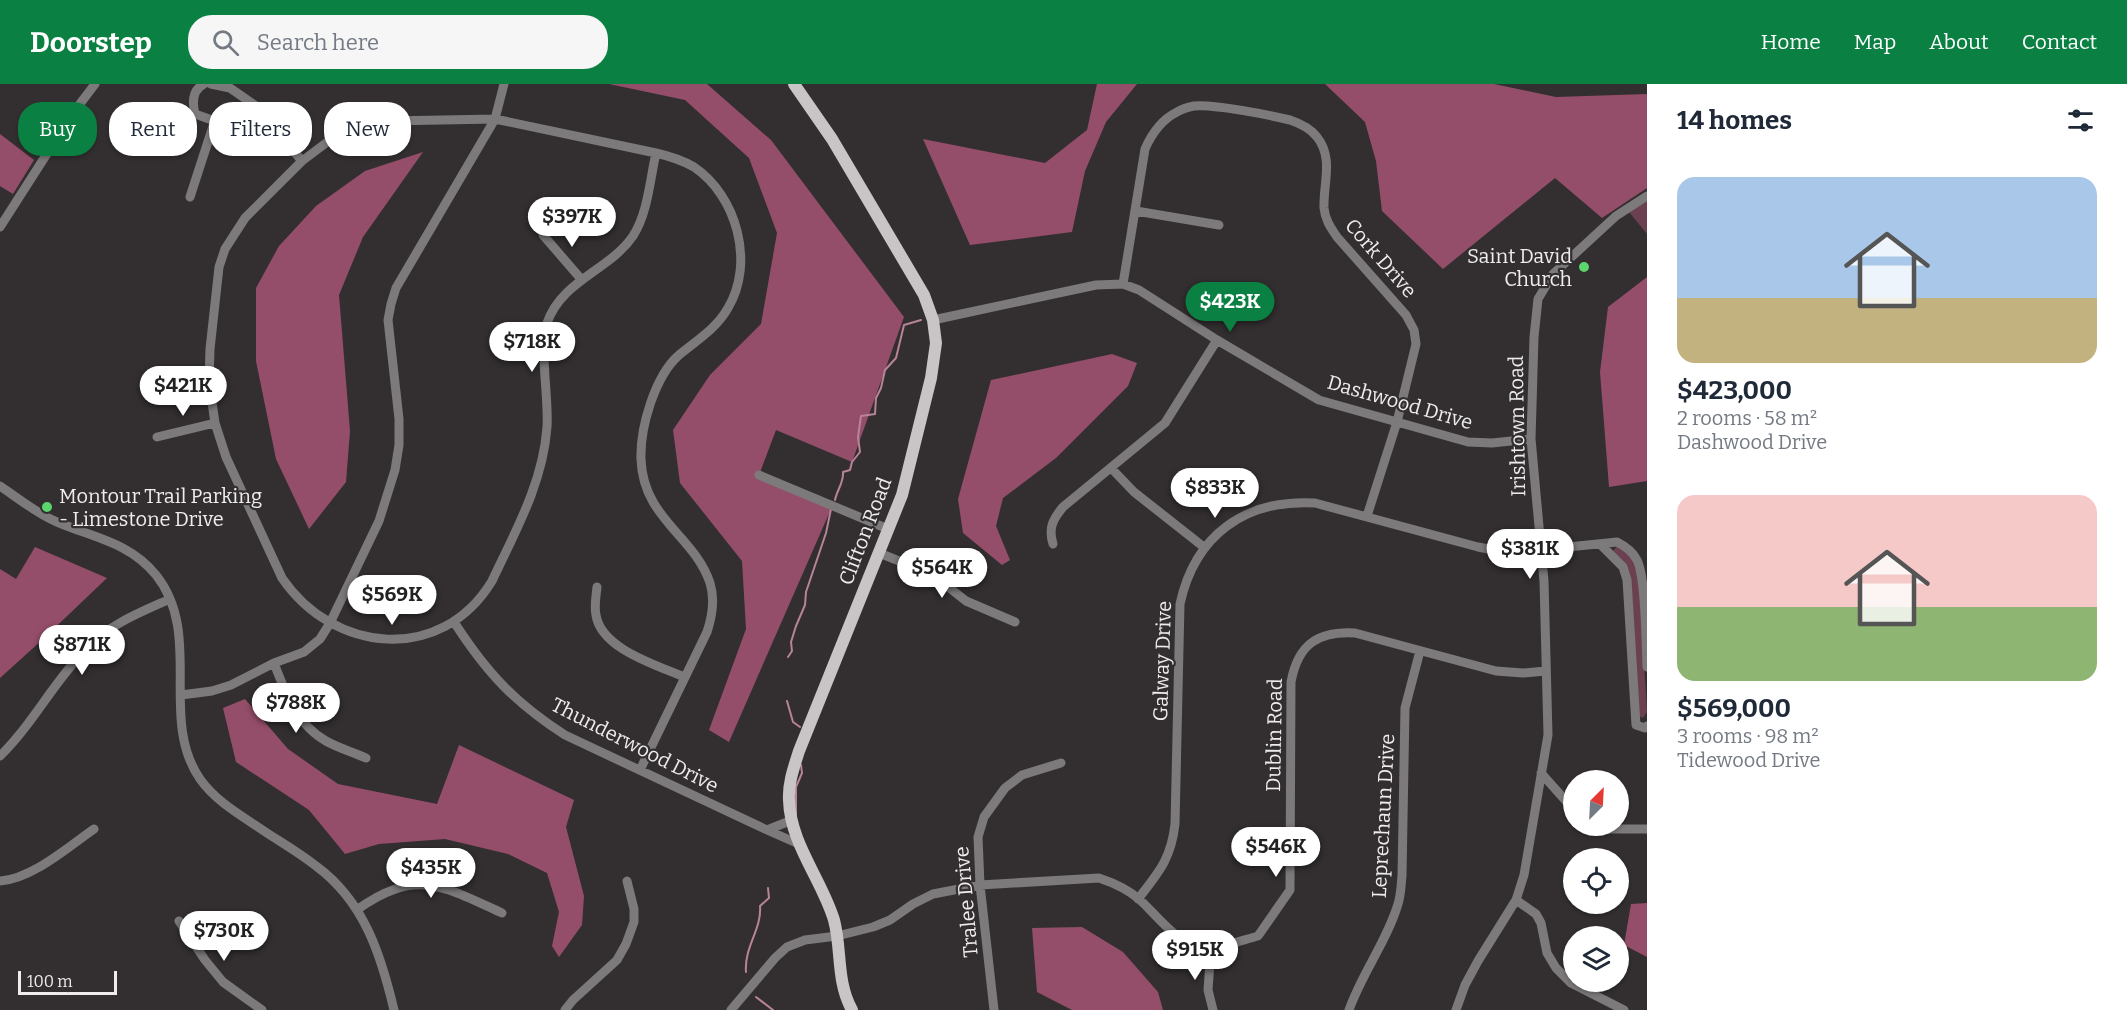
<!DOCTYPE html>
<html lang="en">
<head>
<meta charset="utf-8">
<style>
	:root { --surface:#fff; --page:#f6f6f7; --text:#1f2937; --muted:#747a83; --accent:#0b8043 }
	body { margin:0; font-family:Bitter,serif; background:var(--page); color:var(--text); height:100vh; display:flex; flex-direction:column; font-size:22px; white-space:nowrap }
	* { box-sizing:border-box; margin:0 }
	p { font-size:20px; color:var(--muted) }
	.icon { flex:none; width:33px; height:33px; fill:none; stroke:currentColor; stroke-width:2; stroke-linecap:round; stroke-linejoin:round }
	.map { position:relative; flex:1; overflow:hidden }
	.details { display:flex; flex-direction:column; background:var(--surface); width:480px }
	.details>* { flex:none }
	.hud { position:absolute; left:18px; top:18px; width:570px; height:54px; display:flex; gap:12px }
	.needle { width:39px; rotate:24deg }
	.fabs { position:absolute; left:1563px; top:686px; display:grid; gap:12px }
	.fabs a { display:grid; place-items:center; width:66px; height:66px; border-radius:50%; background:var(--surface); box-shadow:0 2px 4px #0004; font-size:30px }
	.scale { position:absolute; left:18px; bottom:15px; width:99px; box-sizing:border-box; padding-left:6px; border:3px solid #eeeced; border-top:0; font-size:16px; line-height:21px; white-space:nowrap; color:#eeeced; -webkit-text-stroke:4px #332f30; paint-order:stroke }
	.price { position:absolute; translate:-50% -51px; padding:0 14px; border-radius:21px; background:#fff; color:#222; font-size:20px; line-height:39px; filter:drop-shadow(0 2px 3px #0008) }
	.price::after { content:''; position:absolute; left:50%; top:36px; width:18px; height:14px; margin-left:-9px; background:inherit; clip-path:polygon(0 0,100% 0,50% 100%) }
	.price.current { background:var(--accent); color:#fff }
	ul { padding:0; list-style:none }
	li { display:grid; align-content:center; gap:12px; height:318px; padding:0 30px }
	li span { display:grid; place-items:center; height:186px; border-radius:18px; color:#555 }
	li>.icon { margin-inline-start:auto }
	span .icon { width:108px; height:108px; fill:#fffc; stroke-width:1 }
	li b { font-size:26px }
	h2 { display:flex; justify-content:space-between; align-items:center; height:72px; padding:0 30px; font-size:26px }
	.tag { padding:0 21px; border-radius:24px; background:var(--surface); box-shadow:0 2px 4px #0004; font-size:21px; line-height:54px }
	.tag.current { background:var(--accent); color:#fff }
	header { display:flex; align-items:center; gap:36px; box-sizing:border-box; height:84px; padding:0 30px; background:var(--accent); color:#fff }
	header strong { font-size:28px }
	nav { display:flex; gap:33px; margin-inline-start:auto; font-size:21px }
	.search { width:420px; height:54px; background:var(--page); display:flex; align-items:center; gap:15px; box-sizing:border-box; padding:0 21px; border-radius:24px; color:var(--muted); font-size:22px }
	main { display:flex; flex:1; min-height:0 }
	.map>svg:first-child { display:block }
</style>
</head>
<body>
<header>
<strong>Doorstep</strong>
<div class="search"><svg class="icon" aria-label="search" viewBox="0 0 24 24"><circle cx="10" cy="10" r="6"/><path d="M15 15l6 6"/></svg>Search here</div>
<nav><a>Home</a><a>Map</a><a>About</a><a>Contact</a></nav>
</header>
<main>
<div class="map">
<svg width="1647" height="926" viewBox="0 0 1647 926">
	<rect width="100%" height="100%" fill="#332f30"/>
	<path fill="#6b4050" d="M1647 117V150L1629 128Z
		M1618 461 1634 476 1639 495 1647 628 1643 634 1638 632 1629 495 1613 467Z"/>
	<path fill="#954e6a" d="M609 0H707L771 56 904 233 852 378 776 346 759 391 831 425 729 658 709 646 746 545 742 477 680 399 673 346 710 291 761 240 777 149 749 74 685 16Z
		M1097 0H1137L1106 38 1085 87 1072 148 970 161 923 55 1045 79 1087 46Z
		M1325 0H1494L1556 13 1647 10V104L1602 134 1555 94 1443 185 1382 127 1376 77 1365 38Z
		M0 50 34 76 13 110 0 102Z
		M423 68 363 153 339 211 350 347 346 398 309 445 276 375 256 277V204L279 162 316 122 365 87Z
		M1647 193V397L1609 403 1600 288 1608 223Z
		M1112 270 1137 279 1128 302 1056 374 1003 414 996 442 1010 476 1002 481 963 449 958 415 991 296Z
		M35 463 107 494 42 556 0 594V485L16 495Z
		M245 615 288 665 338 700 437 720 459 661 574 716 566 743 584 812 582 841 559 873 552 862 559 828 547 789 508 770 445 755 379 760 345 770 309 726 236 678 223 624Z
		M1647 819V873L1624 861 1631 820Z
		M1082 843 1123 868 1158 908 1163 926H1072L1037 908 1032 844Z"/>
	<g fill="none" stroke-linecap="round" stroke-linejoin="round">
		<path stroke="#b78498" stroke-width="2" d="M835 416C837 406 844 398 843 388L850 386 852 378 860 368 858 353 861 332 875 330 876 314 881 304 885 286 896 274 904 241 921 236
			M788 573 792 567 791 558 796 542 805 521 806 508 826 449 831 425
			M787 617 793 638 800 643
			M796 731V703L802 689 801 681
			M746 888C744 863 762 845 760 822L769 814 768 804
			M756 913 773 926"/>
		<path stroke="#7c7a7b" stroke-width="9" d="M204 0C192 6 192 18 195 30L226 41 241 54 251 59 273 42
			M211 0 230 4 256 22 302 77
			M190 113 215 36
			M1136 127 1219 141
			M0 143 73 29 95 0
			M543 151 581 195
			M1123 200 1145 65C1152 49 1161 36 1177 28 1182 25 1189 23 1194 22 1215 20 1269 31 1290 36 1299 39 1311 45 1317 53 1334 74 1323 100 1324 124 1325 136 1331 144 1337 153L1406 231 1414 246 1416 260 1397 338 1367 432
			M933 236 1096 201 1123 200 1139 206 1217 256 1319 316 1468 358 1492 359 1531 355
			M157 353 215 339
			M1111 384 1134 408 1205 464
			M759 391 888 445
			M0 402C18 414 37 430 57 438 94 454 129 458 156 491 204 551 158 634 200 695 217 719 244 733 267 749 284 760 301 770 316 782 364 817 381 871 394 926
			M1053 460C1048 444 1053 435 1063 423L1165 339 1217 256
			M1600 460 1623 483 1627 496 1636 641 1645 644 1647 642
			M879 469 932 490 966 517 1015 538
			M597 503C596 513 594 522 596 531 601 565 657 581 684 593
			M454 538C487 589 514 618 565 651L767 746 792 736
			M274 579C285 608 297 641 326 657 338 664 353 668 366 674
			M181 611 212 607 231 601 274 579 304 568 320 555 330 539 379 437 395 386 399 361V335L388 236 391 220 396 204 495 35 504 0
			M0 672C33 640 54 597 87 564 110 540 141 528 170 515
			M640 686 707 548C712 533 715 515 710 499 694 451 643 435 641 375 640 343 655 292 679 271 697 256 716 245 728 224 755 179 737 112 694 83 682 76 669 72 656 69L495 35 388 37 364 41 343 49 326 59 302 77 245 134 225 165 219 183 210 265 209 298 215 339 226 373 282 494C333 569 441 581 492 497 515 448 543 399 547 343 549 314 539 264 547 239 562 196 610 186 633 152 648 129 650 95 656 69
			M1541 689 1574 726
			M1590 741 1598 745H1647
			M767 746 801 761
			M0 797C32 795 68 763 94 745
			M1138 815C1159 788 1171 775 1175 740L1180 520C1195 451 1245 415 1315 419L1478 463 1509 469 1617 458C1625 462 1633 468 1637 476 1646 493 1646 561 1647 583
			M1516 816 1536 830 1541 839 1547 869 1556 884 1571 899 1624 926
			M358 825C416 784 443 802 502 829
			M179 837 205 876 223 898 262 926
			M1211 864 1208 906 1213 926
			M565 926 573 916 617 876 626 860 634 838V825L627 797
			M731 926 775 874 787 863 805 856 837 852 873 843 890 836 913 820 933 810 980 801 1099 794C1114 799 1128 805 1140 816 1160 834 1181 867 1212 863 1227 862 1243 856 1258 852L1290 806 1291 598C1298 560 1318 547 1355 549L1496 587 1523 589 1546 587
			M994 926 980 801 978 753 984 733 1005 704 1022 691 1061 679
			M1349 926C1362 889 1387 857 1398 820 1401 811 1401 801 1402 792L1405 624 1420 567
			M1456 926 1465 901 1478 877 1516 816 1524 791 1548 651 1544 497 1531 355 1534 253 1538 215 1553 190 1616 132 1647 112"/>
		<path stroke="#c9c4c6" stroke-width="12" d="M794 0 832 55 924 211 933 236 936 259 931 294 902 411 799 667C794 683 788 699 789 716 790 759 822 796 834 836 842 866 836 897 852 926"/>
	</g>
	<g fill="#5dd56d" stroke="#332f30" stroke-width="2">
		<circle cx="1584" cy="183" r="6"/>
		<circle cx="47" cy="423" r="6"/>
	</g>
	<g text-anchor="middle" stroke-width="4.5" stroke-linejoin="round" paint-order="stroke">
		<g font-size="20" fill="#eeeced" stroke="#332f30" text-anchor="end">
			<text x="1572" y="179">Saint David<tspan x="1572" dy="23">Church</tspan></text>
			<text x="59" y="419" text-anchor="start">Montour Trail Parking<tspan x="59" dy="23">- Limestone Drive</tspan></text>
		</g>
		<g font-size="20" fill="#eeeced" stroke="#332f30">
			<text transform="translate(1381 174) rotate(49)" y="7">Cork Drive</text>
			<text transform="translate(1400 318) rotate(16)" y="7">Dashwood Drive</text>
			<text transform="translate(1517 342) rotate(-91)" y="7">Irishtown Road</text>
			<text transform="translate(865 447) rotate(-69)" y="7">Clifton Road</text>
			<text transform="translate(1162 577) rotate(-88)" y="7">Galway Drive</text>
			<text transform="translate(1274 651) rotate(-89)" y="7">Dublin Road</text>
			<text transform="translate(635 661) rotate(27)" y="7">Thunderwood Drive</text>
			<text transform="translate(1383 732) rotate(-87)" y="7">Leprechaun Drive</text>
			<text transform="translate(966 818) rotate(-95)" y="7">Tralee Drive</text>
		</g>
	</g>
</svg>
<div class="fabs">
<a><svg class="needle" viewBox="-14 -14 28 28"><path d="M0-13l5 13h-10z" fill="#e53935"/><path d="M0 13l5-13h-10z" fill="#747a83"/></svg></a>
<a><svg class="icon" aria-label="locate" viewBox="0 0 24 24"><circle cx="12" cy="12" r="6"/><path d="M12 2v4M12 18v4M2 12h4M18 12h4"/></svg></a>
<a><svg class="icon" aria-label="layers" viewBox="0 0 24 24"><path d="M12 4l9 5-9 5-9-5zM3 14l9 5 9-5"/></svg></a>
</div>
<div class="scale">100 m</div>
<b class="price" style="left:572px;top:164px">$397K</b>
<b class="price current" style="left:1230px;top:249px">$423K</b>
<b class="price" style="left:532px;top:289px">$718K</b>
<b class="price" style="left:183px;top:333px">$421K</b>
<b class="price" style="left:1215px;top:435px">$833K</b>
<b class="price" style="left:1530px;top:496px">$381K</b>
<b class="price" style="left:942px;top:515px">$564K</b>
<b class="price" style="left:392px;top:542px">$569K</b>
<b class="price" style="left:82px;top:592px">$871K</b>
<b class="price" style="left:296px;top:650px">$788K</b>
<b class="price" style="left:1276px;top:794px">$546K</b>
<b class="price" style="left:431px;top:815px">$435K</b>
<b class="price" style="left:224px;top:878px">$730K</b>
<b class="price" style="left:1195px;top:897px">$915K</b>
<div class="hud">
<a class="tag current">Buy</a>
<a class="tag">Rent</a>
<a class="tag">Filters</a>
<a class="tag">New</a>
</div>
</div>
<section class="details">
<h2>14 homes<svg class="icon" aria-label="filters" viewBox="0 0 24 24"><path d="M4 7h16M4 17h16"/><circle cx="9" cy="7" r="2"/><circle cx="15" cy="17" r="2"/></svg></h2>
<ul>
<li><span style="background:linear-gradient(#a9c7e8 65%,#c2b280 0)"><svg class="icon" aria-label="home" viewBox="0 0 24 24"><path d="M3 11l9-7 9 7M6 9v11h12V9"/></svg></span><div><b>$423,000</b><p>2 rooms · 58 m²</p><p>Dashwood Drive</p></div></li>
<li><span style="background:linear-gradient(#f6c9c9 60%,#8fb573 0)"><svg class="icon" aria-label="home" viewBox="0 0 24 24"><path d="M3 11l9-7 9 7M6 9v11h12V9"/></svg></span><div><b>$569,000</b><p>3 rooms · 98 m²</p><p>Tidewood Drive</p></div></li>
</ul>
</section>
</main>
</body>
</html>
